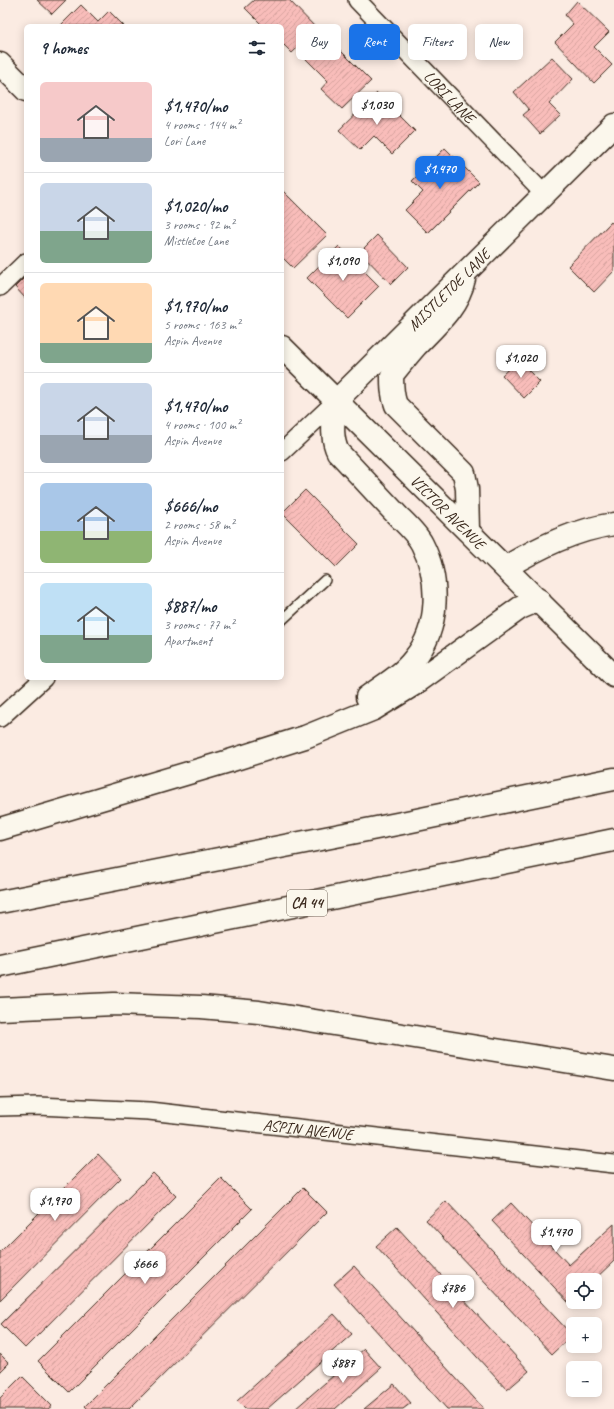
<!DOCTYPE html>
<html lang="en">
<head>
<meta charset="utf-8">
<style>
	:root { --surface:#fff; --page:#f2f2f3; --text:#1f2937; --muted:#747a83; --line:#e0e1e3; --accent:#1a73e8 }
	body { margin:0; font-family:Caveat,sans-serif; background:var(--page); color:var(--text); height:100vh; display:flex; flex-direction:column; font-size:15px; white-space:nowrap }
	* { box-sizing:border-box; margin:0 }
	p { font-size:13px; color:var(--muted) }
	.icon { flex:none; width:22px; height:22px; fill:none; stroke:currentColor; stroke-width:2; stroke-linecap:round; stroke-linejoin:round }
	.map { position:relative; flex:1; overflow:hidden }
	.panel { position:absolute; left:24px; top:24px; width:260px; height:656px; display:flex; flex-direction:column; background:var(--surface); border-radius:6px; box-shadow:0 2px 10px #0003 }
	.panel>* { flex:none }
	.hud { position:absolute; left:296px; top:24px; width:258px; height:36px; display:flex; gap:8px }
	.fabs { position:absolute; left:566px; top:1273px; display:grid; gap:8px }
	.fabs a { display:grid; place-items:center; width:36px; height:36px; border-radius:6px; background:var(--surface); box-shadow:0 2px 10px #0003; font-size:20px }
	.price { position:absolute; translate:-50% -34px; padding:0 9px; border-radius:8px; background:#fff; color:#222; font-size:13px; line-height:26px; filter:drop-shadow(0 1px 2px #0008) }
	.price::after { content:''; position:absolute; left:50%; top:24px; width:12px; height:9px; margin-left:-6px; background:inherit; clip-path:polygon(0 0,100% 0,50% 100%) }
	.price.current { background:var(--accent); color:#fff }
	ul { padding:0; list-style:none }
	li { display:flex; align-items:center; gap:12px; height:100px; padding:0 16px }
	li+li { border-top:1px solid var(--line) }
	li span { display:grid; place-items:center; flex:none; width:112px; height:80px; border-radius:6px; color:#555 }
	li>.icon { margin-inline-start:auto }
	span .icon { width:48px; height:48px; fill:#fffc; stroke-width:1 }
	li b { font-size:17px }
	h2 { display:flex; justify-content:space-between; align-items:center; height:48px; padding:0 16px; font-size:17px }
	.tag { padding:0 14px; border-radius:6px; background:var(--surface); box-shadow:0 2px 10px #0003; font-size:14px; line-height:36px }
	.tag.current { background:var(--accent); color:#fff }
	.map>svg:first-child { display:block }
</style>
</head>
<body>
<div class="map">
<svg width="614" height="1409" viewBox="0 0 614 1409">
	<defs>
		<pattern id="building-hatch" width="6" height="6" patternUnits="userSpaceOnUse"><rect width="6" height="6" fill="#f9bdba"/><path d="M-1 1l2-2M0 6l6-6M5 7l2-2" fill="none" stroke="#d6a39f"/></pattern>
	</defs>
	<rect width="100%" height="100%" fill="#fbebe2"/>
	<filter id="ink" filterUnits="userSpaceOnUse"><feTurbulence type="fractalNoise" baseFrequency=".025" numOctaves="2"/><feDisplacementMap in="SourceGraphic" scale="8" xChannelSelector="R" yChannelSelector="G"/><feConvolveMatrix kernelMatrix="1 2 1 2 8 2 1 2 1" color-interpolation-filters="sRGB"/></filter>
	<g filter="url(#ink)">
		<path fill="url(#building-hatch)" stroke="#3b2a1e" d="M37 0H66L52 14Z
			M254 0H289L317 29 292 53 284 45 282 47V26H263L245 8Z
			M577 1 609 32 594 47 612 65 594 83 555 42 573 24 565 15Z
			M81 5 98 22 109 11 124 26H60Z
			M324 34 371 81 342 109 321 89 328 81 303 56Z
			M552 57 573 79 549 104 560 115 540 134 523 115 529 110 514 92Z
			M377 93 415 131 392 154 374 136 360 150 339 130Z
			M445 148 479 182 428 233 405 210 423 192 412 181Z
			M282 190 327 235 293 268 282 257Z
			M611 222 614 225V271L594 292 568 266Z
			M377 235 408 267 391 284 360 252Z
			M339 246 379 286 347 318 307 278Z
			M26 276V299L15 287Z
			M518 360 540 382 524 398 502 375Z
			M305 490 359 544 336 567 282 513Z
			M98 1154 121 1178 0 1300V1252Z
			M153 1173 176 1196 25 1348 1 1324Z
			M221 1178 252 1209 69 1392 38 1361Z
			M303 1188 327 1212 129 1409H88L85 1406Z
			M446 1201 572 1335 552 1354 426 1220Z
			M511 1203 569 1265 614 1224V1261L594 1280H573V1299L569 1303 492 1221Z
			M397 1227 529 1371 507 1390 376 1246Z
			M354 1266 484 1409H447L334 1284Z
			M334 1314 352 1334 267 1409H245L237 1401Z
			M364 1349 381 1368 335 1409H295Z
			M0 1354 9 1363 0 1372Z
			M22 1376 52 1406 48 1409H0V1398Z
			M394 1384 411 1403 403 1409H364Z"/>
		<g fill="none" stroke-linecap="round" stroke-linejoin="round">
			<defs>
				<path id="lane" d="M282 620 325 580"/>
				<g id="street">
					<path id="s1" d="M357 0 544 194"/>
					<path d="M0 287 26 262"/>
					<path d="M282 452 335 402"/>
					<path d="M0 718 44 678"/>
					<path id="s2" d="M0 1107 38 1106 149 1111 614 1164"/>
				</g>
				<g id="secondary">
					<path d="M0 64 26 90"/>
					<path d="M464 279C458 307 435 326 416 346 408 355 400 365 392 375 392 386 392 395 396 405L464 473 467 489 468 530"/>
					<path id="s3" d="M282 347 614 676"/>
					<path id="s4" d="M335 402 614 125"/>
				</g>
				<path id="highway" d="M335 402C334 419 330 436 338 452 358 473 378 495 398 516 406 524 417 534 422 544 440 579 440 628 414 659 402 675 383 686 367 697
					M506 567C540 547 574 530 614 524
					M0 829 229 761 305 737 374 709 413 685 520 608 539 600
					M0 902 402 823 614 779
					M0 966 614 840
					M0 1009 114 1004 201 1007 259 1012 614 1069"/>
			</defs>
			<use href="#lane" stroke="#3b2a1e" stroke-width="12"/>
			<use href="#street" stroke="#3b2a1e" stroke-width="20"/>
			<use href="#secondary" stroke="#3b2a1e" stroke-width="25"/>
			<use href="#highway" stroke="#3b2a1e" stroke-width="25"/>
			<use href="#lane" stroke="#fbf7ec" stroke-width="9"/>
			<use href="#street" stroke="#fbf7ec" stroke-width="17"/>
			<use href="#secondary" stroke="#fbf7ec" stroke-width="22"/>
			<use href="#highway" stroke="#fbf7ec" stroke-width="22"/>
		</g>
	</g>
	<g text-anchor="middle" stroke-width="4" stroke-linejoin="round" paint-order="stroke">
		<rect fill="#fbf7ec" stroke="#75685c" stroke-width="1" x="287" y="890" width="40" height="26" rx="3"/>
		<g font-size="15" font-weight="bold" fill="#3b2a1e">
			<text x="307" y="908">CA 44</text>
		</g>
		<g font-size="16" fill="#3b2a1e" stroke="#fbf7ec">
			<text dy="6" stroke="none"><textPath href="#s1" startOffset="134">LORI LANE</textPath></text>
			<text dy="6" stroke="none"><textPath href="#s4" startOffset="160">MISTLETOE LANE</textPath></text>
			<text dy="6" stroke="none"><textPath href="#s3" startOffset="234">VICTOR AVENUE</textPath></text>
			<text dy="6" stroke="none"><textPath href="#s2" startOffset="309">ASPIN AVENUE</textPath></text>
		</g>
	</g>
</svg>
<div class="fabs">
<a><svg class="icon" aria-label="locate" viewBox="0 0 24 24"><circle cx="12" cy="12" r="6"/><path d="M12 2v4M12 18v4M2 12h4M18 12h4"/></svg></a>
<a>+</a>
<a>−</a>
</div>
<b class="price" style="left:377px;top:126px">$1,030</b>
<b class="price current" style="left:440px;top:190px">$1,470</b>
<b class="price" style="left:343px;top:282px">$1,090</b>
<b class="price" style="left:521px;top:379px">$1,020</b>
<b class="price" style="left:55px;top:1222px">$1,970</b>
<b class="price" style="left:556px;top:1253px">$1,470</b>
<b class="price" style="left:145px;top:1285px">$666</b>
<b class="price" style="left:453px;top:1309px">$786</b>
<b class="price" style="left:343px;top:1384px">$887</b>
<div class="hud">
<a class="tag">Buy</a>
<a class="tag current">Rent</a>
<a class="tag">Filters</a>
<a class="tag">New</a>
</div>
<section class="panel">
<h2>9 homes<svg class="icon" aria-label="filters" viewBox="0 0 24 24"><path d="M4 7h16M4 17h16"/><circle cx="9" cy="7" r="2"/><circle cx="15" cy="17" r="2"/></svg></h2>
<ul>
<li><span style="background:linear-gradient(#f6c9c9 70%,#9aa5b1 0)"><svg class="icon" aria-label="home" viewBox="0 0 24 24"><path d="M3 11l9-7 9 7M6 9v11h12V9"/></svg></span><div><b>$1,470/mo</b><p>4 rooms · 144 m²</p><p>Lori Lane</p></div></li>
<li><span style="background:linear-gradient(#c9d6e8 60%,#7fa58c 0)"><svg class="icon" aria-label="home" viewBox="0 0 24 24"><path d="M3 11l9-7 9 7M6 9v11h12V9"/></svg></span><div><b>$1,020/mo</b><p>3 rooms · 92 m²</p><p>Mistletoe Lane</p></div></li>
<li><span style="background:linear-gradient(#ffd9b3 75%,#7fa58c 0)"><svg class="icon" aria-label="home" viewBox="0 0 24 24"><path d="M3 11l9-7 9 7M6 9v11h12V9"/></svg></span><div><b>$1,970/mo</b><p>5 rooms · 163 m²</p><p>Aspin Avenue</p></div></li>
<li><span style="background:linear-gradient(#c9d6e8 65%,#9aa5b1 0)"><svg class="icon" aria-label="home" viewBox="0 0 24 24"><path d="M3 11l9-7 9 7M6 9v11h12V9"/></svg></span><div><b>$1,470/mo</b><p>4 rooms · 100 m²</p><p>Aspin Avenue</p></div></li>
<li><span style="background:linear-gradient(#a9c7e8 60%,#8fb573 0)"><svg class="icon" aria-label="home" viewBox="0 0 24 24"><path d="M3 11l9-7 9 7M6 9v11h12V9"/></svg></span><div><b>$666/mo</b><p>2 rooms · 58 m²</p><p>Aspin Avenue</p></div></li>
<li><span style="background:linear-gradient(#bfe0f5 65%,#7fa58c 0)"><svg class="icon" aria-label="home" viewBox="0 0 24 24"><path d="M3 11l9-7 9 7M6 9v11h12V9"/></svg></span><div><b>$887/mo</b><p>3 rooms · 77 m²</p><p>Apartment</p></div></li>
</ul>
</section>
</div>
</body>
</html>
